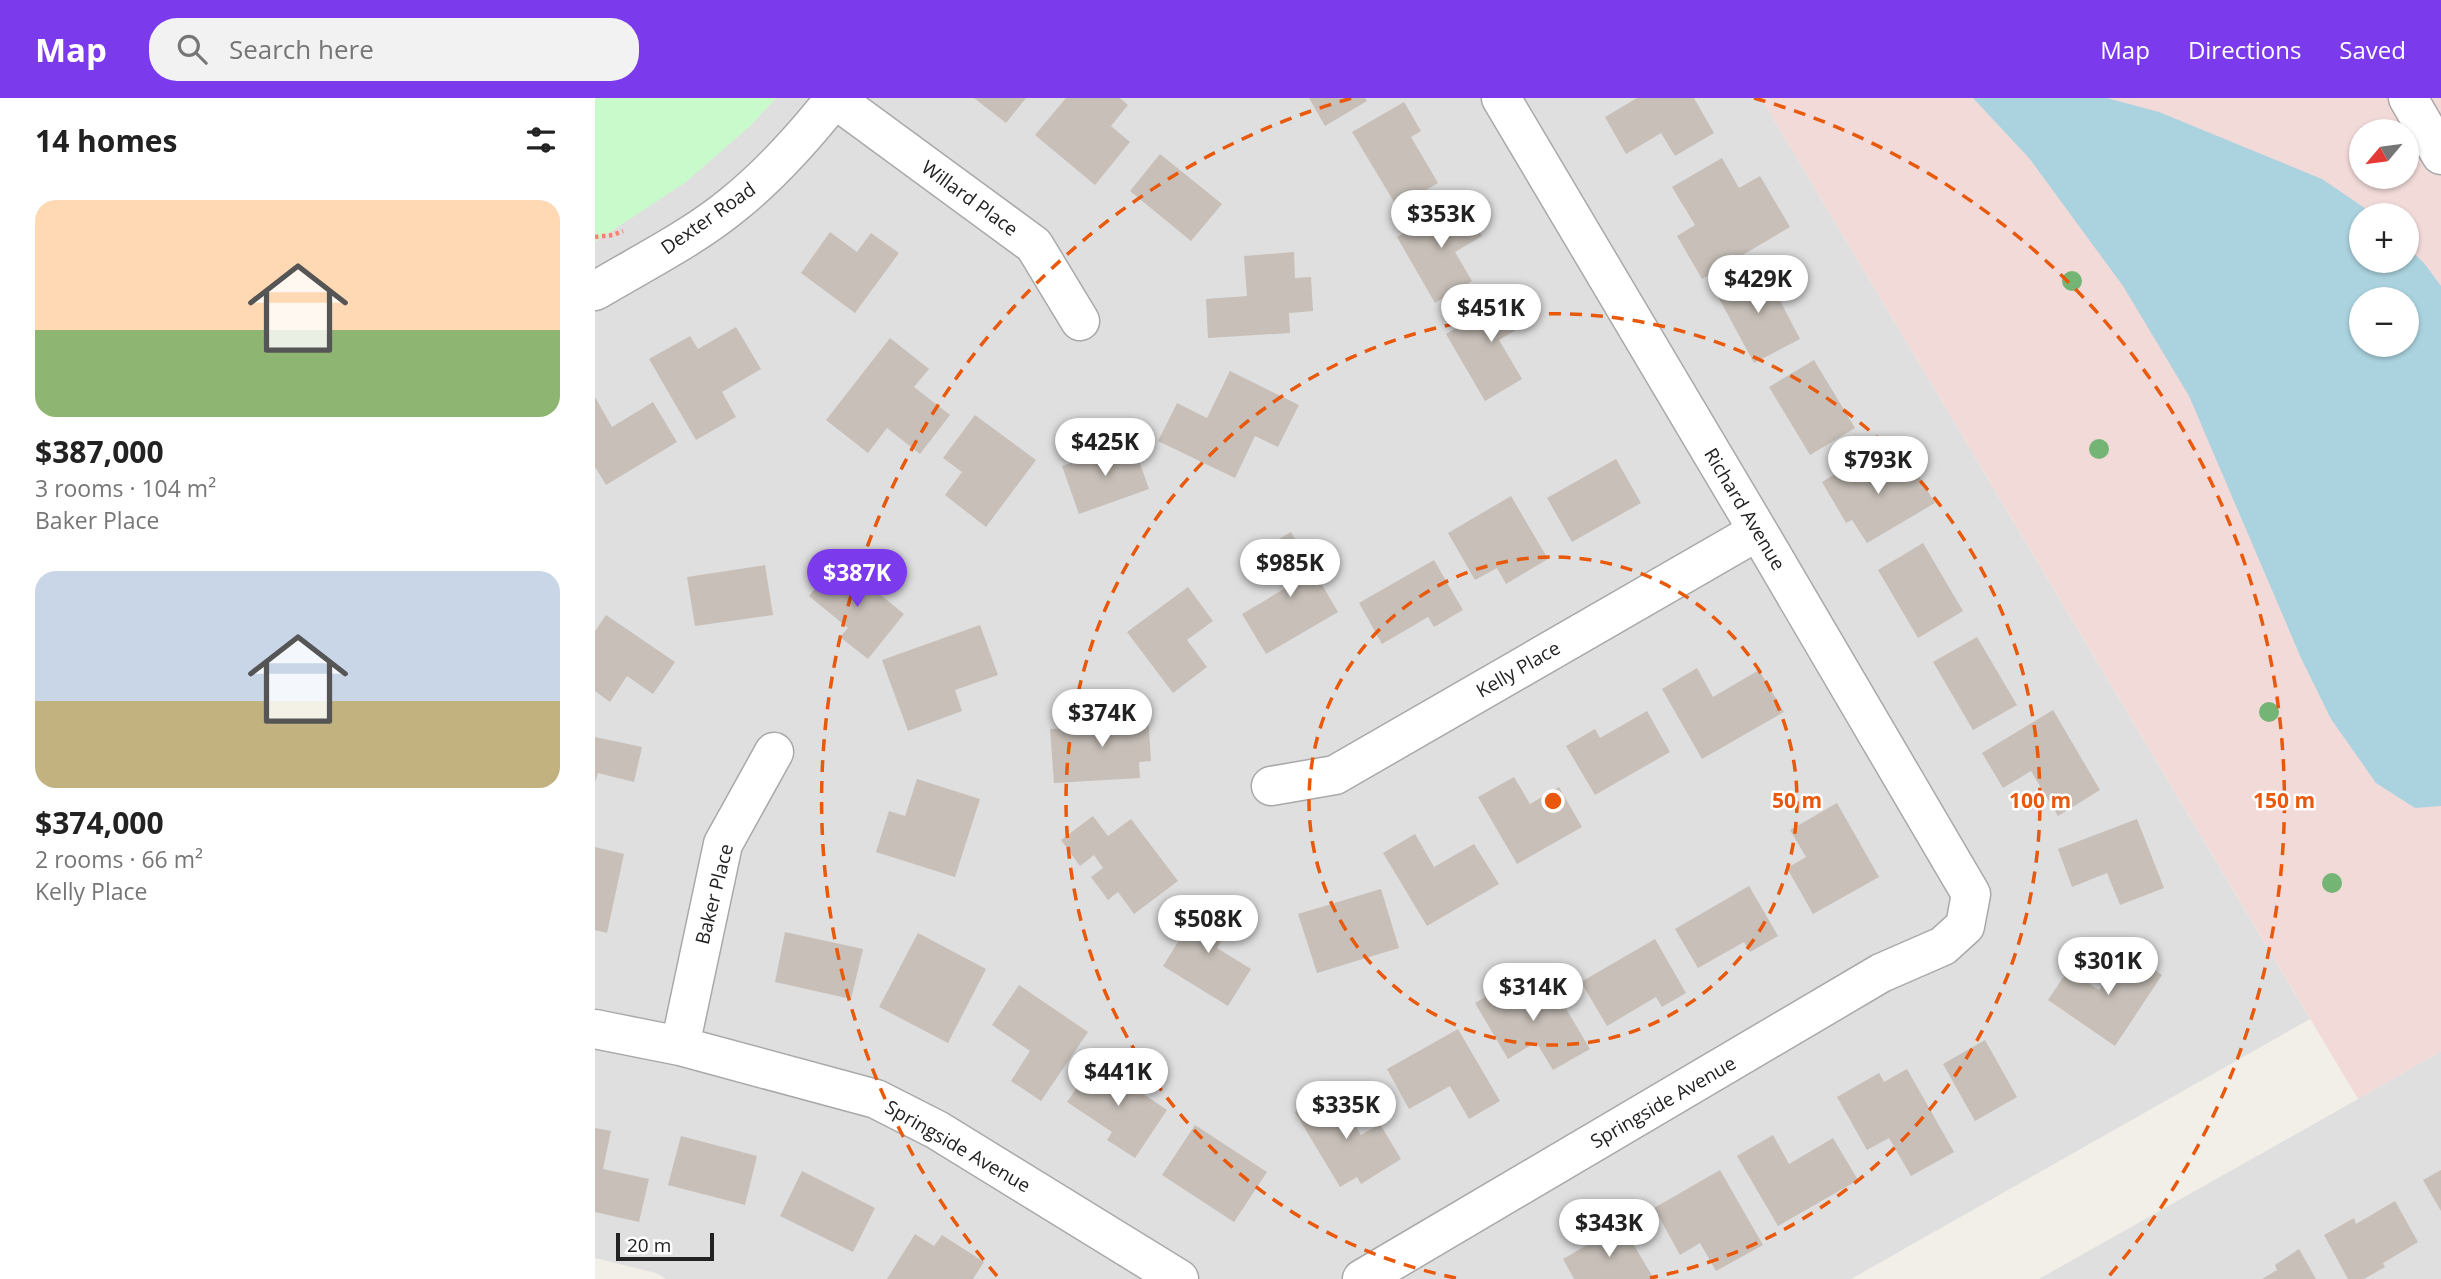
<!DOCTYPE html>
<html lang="en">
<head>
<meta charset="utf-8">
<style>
	:root { --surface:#fff; --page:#f2f2f2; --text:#222; --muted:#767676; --accent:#7c3aed }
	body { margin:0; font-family:"Open Sans",sans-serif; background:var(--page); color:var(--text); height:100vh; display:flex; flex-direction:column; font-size:26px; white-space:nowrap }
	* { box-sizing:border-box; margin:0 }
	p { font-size:23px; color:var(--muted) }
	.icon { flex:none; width:38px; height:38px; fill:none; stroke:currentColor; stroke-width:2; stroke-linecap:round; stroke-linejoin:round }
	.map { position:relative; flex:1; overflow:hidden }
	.side { display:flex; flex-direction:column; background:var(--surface); width:595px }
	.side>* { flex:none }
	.needle { width:46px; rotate:241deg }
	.fabs { position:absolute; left:1754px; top:21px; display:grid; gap:14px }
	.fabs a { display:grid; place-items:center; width:70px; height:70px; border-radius:50%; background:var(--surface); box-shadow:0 2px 5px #0004; font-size:35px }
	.scale { position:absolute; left:21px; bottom:18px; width:98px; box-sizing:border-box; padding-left:7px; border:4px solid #222; border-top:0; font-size:19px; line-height:24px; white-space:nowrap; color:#222; -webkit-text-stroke:5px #fff; paint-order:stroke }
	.price { position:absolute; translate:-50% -60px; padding:0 16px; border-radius:24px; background:#fff; color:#222; font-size:23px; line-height:46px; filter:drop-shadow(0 2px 4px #0008) }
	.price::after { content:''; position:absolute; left:50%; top:42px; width:21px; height:16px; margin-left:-10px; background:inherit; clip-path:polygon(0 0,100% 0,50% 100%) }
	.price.selected { background:var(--accent); color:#fff }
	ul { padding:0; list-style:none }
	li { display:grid; align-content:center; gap:14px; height:371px; padding:0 35px }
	li span { display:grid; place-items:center; height:217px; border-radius:21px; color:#555 }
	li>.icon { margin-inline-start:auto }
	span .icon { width:126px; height:126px; fill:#fffc; stroke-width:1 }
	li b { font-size:30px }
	h2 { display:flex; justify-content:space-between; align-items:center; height:84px; padding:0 35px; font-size:30px }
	header { display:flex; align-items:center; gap:42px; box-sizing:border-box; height:98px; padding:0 35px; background:var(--accent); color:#fff }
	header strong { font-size:33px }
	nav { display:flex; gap:38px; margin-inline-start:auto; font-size:24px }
	.search { width:490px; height:63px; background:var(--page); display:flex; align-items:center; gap:18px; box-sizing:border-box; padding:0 24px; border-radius:28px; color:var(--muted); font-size:26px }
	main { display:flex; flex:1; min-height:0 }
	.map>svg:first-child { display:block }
</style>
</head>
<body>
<header>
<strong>Map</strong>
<div class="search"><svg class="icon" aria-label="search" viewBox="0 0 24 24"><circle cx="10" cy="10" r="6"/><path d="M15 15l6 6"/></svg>Search here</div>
<nav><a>Map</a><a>Directions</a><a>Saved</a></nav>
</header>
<main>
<section class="side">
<h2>14 homes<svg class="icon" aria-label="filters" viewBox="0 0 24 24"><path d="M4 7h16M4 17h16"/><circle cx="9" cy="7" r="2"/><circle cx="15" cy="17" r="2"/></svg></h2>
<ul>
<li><span style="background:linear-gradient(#ffd9b3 60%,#8fb573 0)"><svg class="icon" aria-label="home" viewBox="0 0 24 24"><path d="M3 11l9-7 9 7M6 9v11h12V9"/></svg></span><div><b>$387,000</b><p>3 rooms · 104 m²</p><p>Baker Place</p></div></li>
<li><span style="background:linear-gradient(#c9d6e8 60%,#c2b280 0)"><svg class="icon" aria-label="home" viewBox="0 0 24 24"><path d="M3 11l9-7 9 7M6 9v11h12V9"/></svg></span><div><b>$374,000</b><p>2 rooms · 66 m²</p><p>Kelly Place</p></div></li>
</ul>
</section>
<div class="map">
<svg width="1846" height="1181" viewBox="0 0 1846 1181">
	<rect width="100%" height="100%" fill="#f2efe9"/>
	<path fill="#e0dfdf" d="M181 0H1166L1715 921 1256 1181H71L61 1175 0 1160V144L154 29Z
		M1846 953V1181H1444L1763 1001Z"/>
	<path fill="#f2dad9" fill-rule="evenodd" d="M1166 0H1846V953L1763 1001ZM1766 33H1811V79H1766ZM1766 117H1811V163H1766ZM1766 201H1811V247H1766Z"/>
	<path fill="#c8facc" d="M0 0H181L154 29 91 84 0 144Z"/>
	<path fill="#aad3df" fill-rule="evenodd" d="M1378 0H1512L1564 14 1727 81 1780 117H1766V163H1811V148L1829 165 1846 188V708L1820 710 1781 685 1736 621 1706 560 1594 298 1528 188 1434 60ZM1766 201H1811V247H1766Z"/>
	<path fill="#c7bfb8" d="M379 0H431L411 25Z
		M471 0H525L533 7 516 28 535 44 500 87 440 37Z
		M714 0H770L772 3 730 28Z
		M1042 0H1099L1119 35 1080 58 1066 35 1031 56 1010 19Z
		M809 4 826 33 816 39 843 85 802 109 757 34Z
		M565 56 627 106 596 143 535 93Z
		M1127 60 1144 90 1165 78 1195 129 1107 181 1082 138 1100 127 1077 89Z
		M866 102 887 138 860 154 877 183 840 205 802 139Z
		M235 134 262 154 276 135 304 155 260 215 206 175Z
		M699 154 700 180 716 179 718 213 694 215 695 235 613 240 611 201 652 198 649 158Z
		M1167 168 1205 241 1159 265 1120 193Z
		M920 191 938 222 904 242 927 281 890 303 851 236 883 217 881 213Z
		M141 229 166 271 127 294 141 319 101 342 54 261 95 238 103 251Z
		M295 240 334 271 319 289 355 317 325 356 292 330 273 355 231 322Z
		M1219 262 1260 330 1215 357 1174 289Z
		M635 273 704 307 683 349 660 338 640 380 563 343 582 305 612 320Z
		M0 299 17 329 58 304 82 344 11 387 0 369Z
		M380 317 441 362 391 429 350 397 367 374 348 360Z
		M537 343 554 391 484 416 467 368Z
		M1275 355 1287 375 1313 360 1340 405 1272 445 1257 422 1251 425 1227 384Z
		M1021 361 1046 405 977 444 952 400Z
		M916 398 953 461 911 486 902 470 880 482 853 435Z
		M696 434 743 514 671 556 647 516 694 488 671 449Z
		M1328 445 1368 513 1323 540 1283 472Z
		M243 462 309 516 273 561 245 539 253 530 214 498Z
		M839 462 868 512 839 529 833 519 787 546 764 505Z
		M170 467 178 517 100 528 92 479Z
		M593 489 618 523 592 542 612 569 578 595 532 534Z
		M11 517 80 564 58 596 32 578 15 604 0 593V533Z
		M385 527 403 577 360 592 367 613 313 633 287 562Z
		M1382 539 1422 607 1378 632 1338 564Z
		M1102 570 1118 599 1164 572 1189 614 1107 661 1067 591Z
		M1458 612 1505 692 1463 718 1436 673 1408 690 1387 655Z
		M1052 613 1075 654 1000 697 971 648 1000 631 1005 640Z
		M553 615 556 663 544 664 545 680 459 685 455 631 494 629V619Z
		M0 639 47 649 39 684 3 675 0 684Z
		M919 679 935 706 964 689 987 729 922 766 883 699Z
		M322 681 385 701 360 779 281 754 294 713 310 718Z
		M1242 705 1284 779 1218 816 1192 770 1211 759 1195 732Z
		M498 718 513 738 536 721 583 783 539 816 523 794 513 802 496 779 508 770 499 757 485 768 466 742Z
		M1542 721 1569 790 1525 807 1512 775 1477 789 1463 751Z
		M820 736 839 769 879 746 904 786 832 828 788 755Z
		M0 749 29 756 12 835 0 832Z
		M1154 788 1183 838 1155 854 1149 844 1103 870 1080 831Z
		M786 791 804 850 722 875 703 816Z
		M611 799 641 818 622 850 656 871 633 908 568 868Z
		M190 834 268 851 256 901 180 884Z
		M323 835 391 871 353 945 284 909Z
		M1060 841 1091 895 1067 909 1061 899 1012 928 986 884Z
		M1531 852 1567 877 1520 948 1453 902 1474 871 1504 892Z
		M954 882 995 951 958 972 941 944 913 961 880 905 916 884 925 899Z
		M424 887 493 934 446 1003 416 983 435 953 397 927Z
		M863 931 905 1003 874 1021 855 988 814 1011 792 971Z
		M1390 942 1422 999 1380 1023 1348 966Z
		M500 963 572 1012 540 1060 512 1042 517 1034 472 1004Z
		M1312 971 1359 1054 1316 1078 1294 1040 1272 1052 1242 999 1284 975 1289 984Z
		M739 991 766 1037 785 1026 806 1061 766 1086 762 1079 745 1089 700 1014Z
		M600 1027 672 1074 639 1124 567 1077Z
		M0 1030 16 1033 8 1071 54 1081 44 1124 0 1114Z
		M1178 1037 1194 1066 1238 1040 1263 1082 1183 1128 1142 1058Z
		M86 1038 162 1058 150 1107 73 1087Z
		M1125 1072 1168 1147 1121 1173 1105 1145 1085 1157 1059 1110Z
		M1846 1072V1113L1828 1082Z
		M207 1073 280 1110 258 1154 185 1118Z
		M1800 1103 1823 1144 1788 1165 1790 1169 1769 1181H1753L1729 1137 1759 1120 1761 1126Z
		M1027 1127 1059 1181H979L968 1161Z
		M320 1136 339 1148 347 1137 389 1164 378 1181H292Z
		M1704 1151 1721 1181H1667L1682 1172 1680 1167Z"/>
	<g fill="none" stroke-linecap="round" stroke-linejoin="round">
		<defs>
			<path id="minor" d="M1813 0 1846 57
				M240 1 439 147 485 223
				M0 193C47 165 98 140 140 105 178 74 210 38 240 0
				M676 688 740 677 1163 433
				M0 931 85 948 281 1001 342 1032 584 1181
				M85 948 128 746 179 654
				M767 1181 1286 875 1348 848 1370 828 1376 796 1163 433 906 0"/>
		</defs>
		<use href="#minor" stroke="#a9a9a9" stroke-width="41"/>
		<path stroke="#fa8072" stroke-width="4.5" stroke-dasharray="3.5 3.5" stroke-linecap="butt" d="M0 139 18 137 28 133"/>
		<use href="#minor" stroke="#fff" stroke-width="38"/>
	</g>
	<g fill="#74b475">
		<circle cx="1477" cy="183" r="10"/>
		<circle cx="1504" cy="351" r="10"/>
		<circle cx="1674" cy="614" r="10"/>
		<circle cx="1737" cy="785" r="10"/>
	</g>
	<g fill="none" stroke="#e8590c" stroke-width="3.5" stroke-dasharray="12 9">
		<circle cx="958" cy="703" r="244"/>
		<path d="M861 1180A487 487 0 1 1 1055 1180"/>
		<path d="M402 1178A731 731 0 0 1 757 0M1159 0A731 731 0 0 1 1514 1178"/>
	</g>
	<g text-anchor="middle" stroke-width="5" stroke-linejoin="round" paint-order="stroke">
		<g font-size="19" fill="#222" stroke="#fff">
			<text transform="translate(375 100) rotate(36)" y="7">Willard Place</text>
			<text transform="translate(113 120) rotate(-35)" y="7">Dexter Road</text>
			<text transform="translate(1150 411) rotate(59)" y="7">Richard Avenue</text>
			<text transform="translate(923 571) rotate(-30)" y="7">Kelly Place</text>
			<text transform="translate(119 796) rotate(-76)" y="7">Baker Place</text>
			<text transform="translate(1068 1004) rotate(-30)" y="7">Springside Avenue</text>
			<text transform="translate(363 1048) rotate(30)" y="7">Springside Avenue</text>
		</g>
	</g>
	<circle cx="958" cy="703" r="10" fill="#e8590c" stroke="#fff" stroke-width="3.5"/>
	<g font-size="21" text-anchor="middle" font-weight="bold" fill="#e8590c" stroke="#fff" stroke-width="5" stroke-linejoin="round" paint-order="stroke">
		<text x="1202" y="710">50 m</text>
		<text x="1445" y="710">100 m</text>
		<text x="1689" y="710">150 m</text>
	</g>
</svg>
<div class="fabs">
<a><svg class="needle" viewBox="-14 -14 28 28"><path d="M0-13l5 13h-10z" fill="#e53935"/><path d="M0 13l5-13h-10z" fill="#767676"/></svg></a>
<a>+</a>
<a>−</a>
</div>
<div class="scale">20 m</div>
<b class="price" style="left:846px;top:152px">$353K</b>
<b class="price" style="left:1163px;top:217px">$429K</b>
<b class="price" style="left:896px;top:246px">$451K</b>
<b class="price" style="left:510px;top:380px">$425K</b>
<b class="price" style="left:1283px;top:398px">$793K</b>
<b class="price" style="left:695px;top:501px">$985K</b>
<b class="price selected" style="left:262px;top:511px">$387K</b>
<b class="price" style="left:507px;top:651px">$374K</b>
<b class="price" style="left:613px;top:857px">$508K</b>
<b class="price" style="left:1513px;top:899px">$301K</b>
<b class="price" style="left:938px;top:925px">$314K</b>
<b class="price" style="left:523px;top:1010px">$441K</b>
<b class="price" style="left:751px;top:1043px">$335K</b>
<b class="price" style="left:1014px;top:1161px">$343K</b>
</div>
</main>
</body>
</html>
